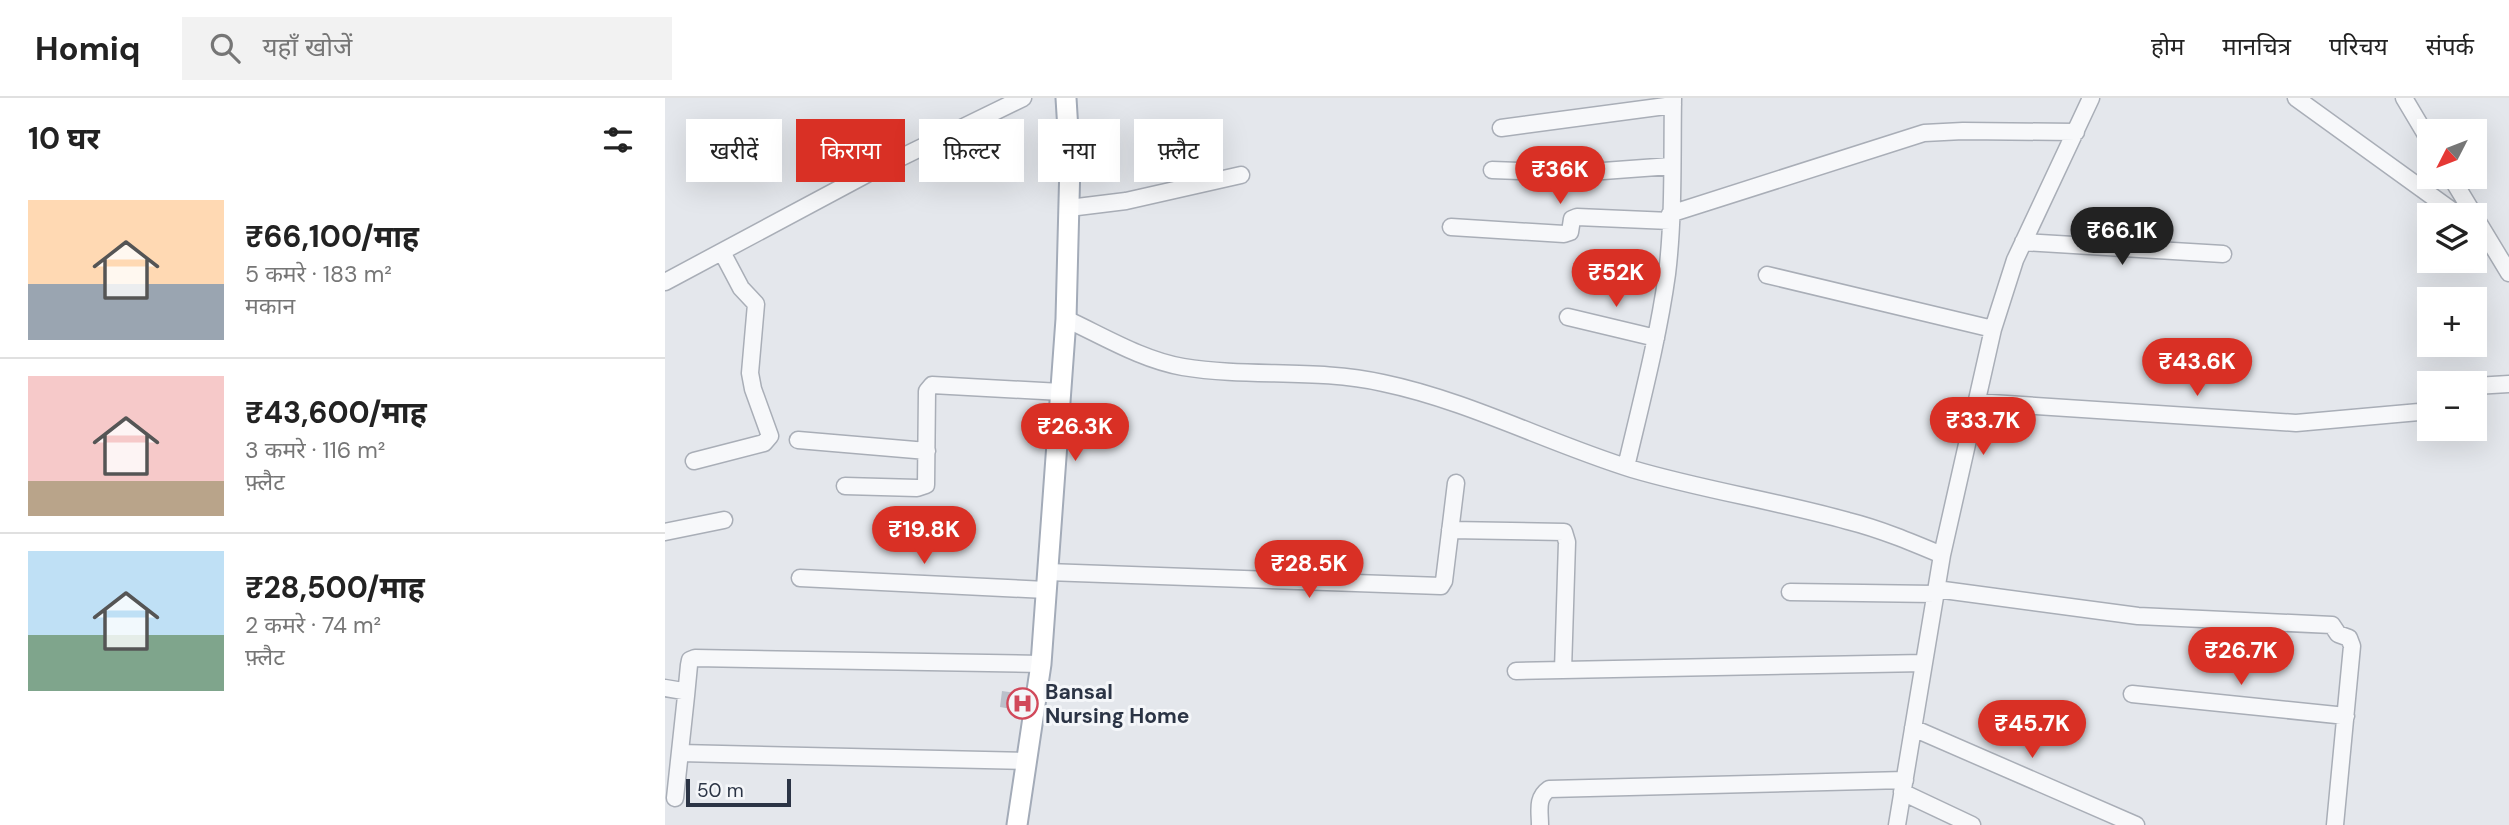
<!DOCTYPE html>
<html lang="hi">
<head>
<meta charset="utf-8">
<style>
	:root { --surface:#fff; --page:#f2f2f2; --text:#222; --muted:#767676; --line:#e0e0e0; --accent:#d93025 }
	body { margin:0; font-family:"DM Sans","Noto Sans Devanagari",sans-serif; background:var(--page); color:var(--text); height:100vh; display:flex; flex-direction:column; font-size:26px; white-space:nowrap }
	* { box-sizing:border-box; margin:0 }
	p { font-size:23px; color:var(--muted) }
	.icon { flex:none; width:38px; height:38px; fill:none; stroke:currentColor; stroke-width:2; stroke-linecap:round; stroke-linejoin:round }
	.map { position:relative; flex:1; overflow:hidden }
	.panel { display:flex; flex-direction:column; background:var(--surface); width:665px }
	.panel>* { flex:none }
	.guide { position:absolute; left:21px; top:21px; width:665px; height:63px; display:flex; gap:14px }
	.needle { width:46px; rotate:228deg }
	.tools { position:absolute; left:1752px; top:21px; display:grid; gap:14px }
	.tools a { display:grid; place-items:center; width:70px; height:70px; border-radius:0px; background:var(--surface); box-shadow:0 7px 28px #0002; font-size:35px }
	.scale { position:absolute; left:21px; bottom:18px; width:105px; box-sizing:border-box; padding-left:7px; border:4px solid #2b3445; border-top:0; font-size:19px; line-height:24px; white-space:nowrap; color:#2b3445; -webkit-text-stroke:5px #f4f6f9; paint-order:stroke }
	.price { position:absolute; translate:-50% -60px; padding:0 16px; border-radius:24px; background:var(--accent); color:#fff; font-size:23px; line-height:46px; filter:drop-shadow(0 2px 4px #0008) }
	.price::after { content:''; position:absolute; left:50%; top:42px; width:21px; height:16px; margin-left:-10px; background:inherit; clip-path:polygon(0 0,100% 0,50% 100%) }
	.price.on { background:#222; color:#fff }
	ul { padding:0; list-style:none }
	li { display:flex; align-items:center; gap:21px; height:175px; padding:0 28px }
	li+li { border-top:2px solid var(--line) }
	li span { display:grid; place-items:center; flex:none; width:196px; height:140px; border-radius:0px; color:#555 }
	li>.icon { margin-inline-start:auto }
	span .icon { width:84px; height:84px; fill:#fffc; stroke-width:1 }
	li b { font-size:30px }
	h2 { display:flex; justify-content:space-between; align-items:center; height:84px; padding:0 28px; font-size:30px }
	.chip { padding:0 24px; border-radius:0px; background:var(--surface); box-shadow:0 7px 28px #0002; font-size:24px; line-height:63px }
	.chip.on { background:var(--accent); color:#fff }
	header { display:flex; align-items:center; gap:42px; box-sizing:border-box; height:98px; padding:0 35px; background:var(--surface); border-bottom:2px solid var(--line) }
	header strong { font-size:33px }
	nav { display:flex; gap:38px; margin-inline-start:auto; font-size:24px }
	.search { width:490px; height:63px; background:var(--page); display:flex; align-items:center; gap:18px; box-sizing:border-box; padding:0 24px; border-radius:0px; color:var(--muted); font-size:26px }
	main { display:flex; flex:1; min-height:0 }
	.map>svg:first-child { display:block }
</style>
</head>
<body>
<header>
<strong>Homiq</strong>
<div class="search"><svg class="icon" aria-label="search" viewBox="0 0 24 24"><circle cx="10" cy="10" r="6"/><path d="M15 15l6 6"/></svg>यहाँ खोजें</div>
<nav><a>होम</a><a>मानचित्र</a><a>परिचय</a><a>संपर्क</a></nav>
</header>
<main>
<section class="panel">
<h2>10 घर<svg class="icon" aria-label="filters" viewBox="0 0 24 24"><path d="M4 7h16M4 17h16"/><circle cx="9" cy="7" r="2"/><circle cx="15" cy="17" r="2"/></svg></h2>
<ul>
<li><span style="background:linear-gradient(#ffd9b3 60%,#9aa5b1 0)"><svg class="icon" aria-label="home" viewBox="0 0 24 24"><path d="M3 11l9-7 9 7M6 9v11h12V9"/></svg></span><div><b>₹66,100/माह</b><p>5 कमरे · 183 m²</p><p>मकान</p></div></li>
<li><span style="background:linear-gradient(#f6c9c9 75%,#b9a48a 0)"><svg class="icon" aria-label="home" viewBox="0 0 24 24"><path d="M3 11l9-7 9 7M6 9v11h12V9"/></svg></span><div><b>₹43,600/माह</b><p>3 कमरे · 116 m²</p><p>फ़्लैट</p></div></li>
<li><span style="background:linear-gradient(#bfe0f5 60%,#7fa58c 0)"><svg class="icon" aria-label="home" viewBox="0 0 24 24"><path d="M3 11l9-7 9 7M6 9v11h12V9"/></svg></span><div><b>₹28,500/माह</b><p>2 कमरे · 74 m²</p><p>फ़्लैट</p></div></li>
</ul>
</section>
<div class="map">
<svg width="1844" height="727" viewBox="0 0 1844 727">
	<rect width="100%" height="100%" fill="#e4e7ec"/>
	<path fill="#bbc0ca" d="M337 593 359 596 357 613 335 609Z"/>
	<g fill="none" stroke-linecap="round" stroke-linejoin="round">
		<defs>
			<path id="minor" d="M1631 0 1793 117
				M1739 0 1764 42
				M836 30 1008 7
				M827 72 911 75 1006 68
				M1786 79 1809 117
				M404 110 461 103 576 77
				M1005 116 1259 35 1298 33 1411 34
				M1810 119 1844 175
				M786 129 899 136 905 134 907 121 912 119 1005 123
				M1358 144 1558 156
				M1102 177 1328 231
				M0 184 202 76 358 0
				M903 219 991 240
				M401 221C438 238 477 262 518 269 584 280 652 270 718 285 804 303 883 345 967 371 1038 392 1112 403 1183 423 1215 431 1246 444 1277 457
				M1810 288 1844 286
				M1311 304 1631 325 1754 314 1760 313 1764 310
				M133 342 262 353
				M29 363 99 345 105 338 88 291 85 275 91 206 76 190 57 154
				M961 369C976 305 993 241 1002 176 1009 118 1007 58 1008 0
				M180 388 252 390 261 387 262 293 267 287 396 294
				M785 432 899 434 902 444 898 572
				M0 434 59 422
				M382 474 776 488 779 483 791 385
				M135 480 381 492
				M1271 491 1473 518 1667 527 1673 536 1684 540 1687 548 1670 727
				M1125 494 1270 496
				M851 573 1259 565
				M0 590 18 593 21 598 10 700
				M1467 596 1681 618
				M21 598 24 567 25 562 30 560 376 566
				M1248 630 1471 727
				M15 655 362 663
				M1237 694 1307 727
				M875 727C875 713 871 700 884 691L1240 682
				M1232 727 1277 457 1328 231 1350 162 1426 0"/>
			<path id="major" d="M352 727 376 566 401 221 405 65 401 0"/>
		</defs>
		<use href="#minor" stroke="#a9aeb7" stroke-width="19"/>
		<use href="#major" stroke="#a3abb8" stroke-width="23"/>
		<use href="#minor" stroke="#f7f8fa" stroke-width="16"/>
		<use href="#major" stroke="#fff" stroke-width="19"/>
	</g>
	<defs>
		<symbol id="hospital-ring" viewBox="-11 -11 22 22"><circle r="9.5" fill="#f4f6f9" stroke="#d1495b" stroke-width="1.5"/><path d="M-5-5h3v3.5h4V-5h3V5h-3V1.5h-4V5h-3Z" fill="#d1495b"/></symbol>
	</defs>
	<g fill-rule="evenodd">
		<use href="#hospital-ring" x="340" y="588" width="35" height="35"/>
	</g>
	<g text-anchor="middle" stroke-width="6" stroke-linejoin="round" paint-order="stroke">
		<g font-size="21" font-weight="bold" fill="#2b3445" stroke="#f4f6f9" text-anchor="start">
			<text x="380" y="601">Bansal<tspan x="380" dy="24">Nursing Home</tspan></text>
		</g>
	</g>
</svg>
<div class="tools">
<a><svg class="needle" viewBox="-14 -14 28 28"><path d="M0-13l5 13h-10z" fill="#e53935"/><path d="M0 13l5-13h-10z" fill="#767676"/></svg></a>
<a><svg class="icon" aria-label="layers" viewBox="0 0 24 24"><path d="M12 4l9 5-9 5-9-5zM3 14l9 5 9-5"/></svg></a>
<a>+</a>
<a>−</a>
</div>
<div class="scale">50 m</div>
<b class="price" style="left:895px;top:108px">₹36K</b>
<b class="price on" style="left:1457px;top:169px">₹66.1K</b>
<b class="price" style="left:951px;top:211px">₹52K</b>
<b class="price" style="left:1532px;top:300px">₹43.6K</b>
<b class="price" style="left:1318px;top:359px">₹33.7K</b>
<b class="price" style="left:410px;top:365px">₹26.3K</b>
<b class="price" style="left:259px;top:468px">₹19.8K</b>
<b class="price" style="left:644px;top:502px">₹28.5K</b>
<b class="price" style="left:1576px;top:589px">₹26.7K</b>
<b class="price" style="left:1367px;top:662px">₹45.7K</b>
<div class="guide">
<a class="chip">खरीदें</a>
<a class="chip on">किराया</a>
<a class="chip">फ़िल्टर</a>
<a class="chip">नया</a>
<a class="chip">फ़्लैट</a>
</div>
</div>
</main>
</body>
</html>
